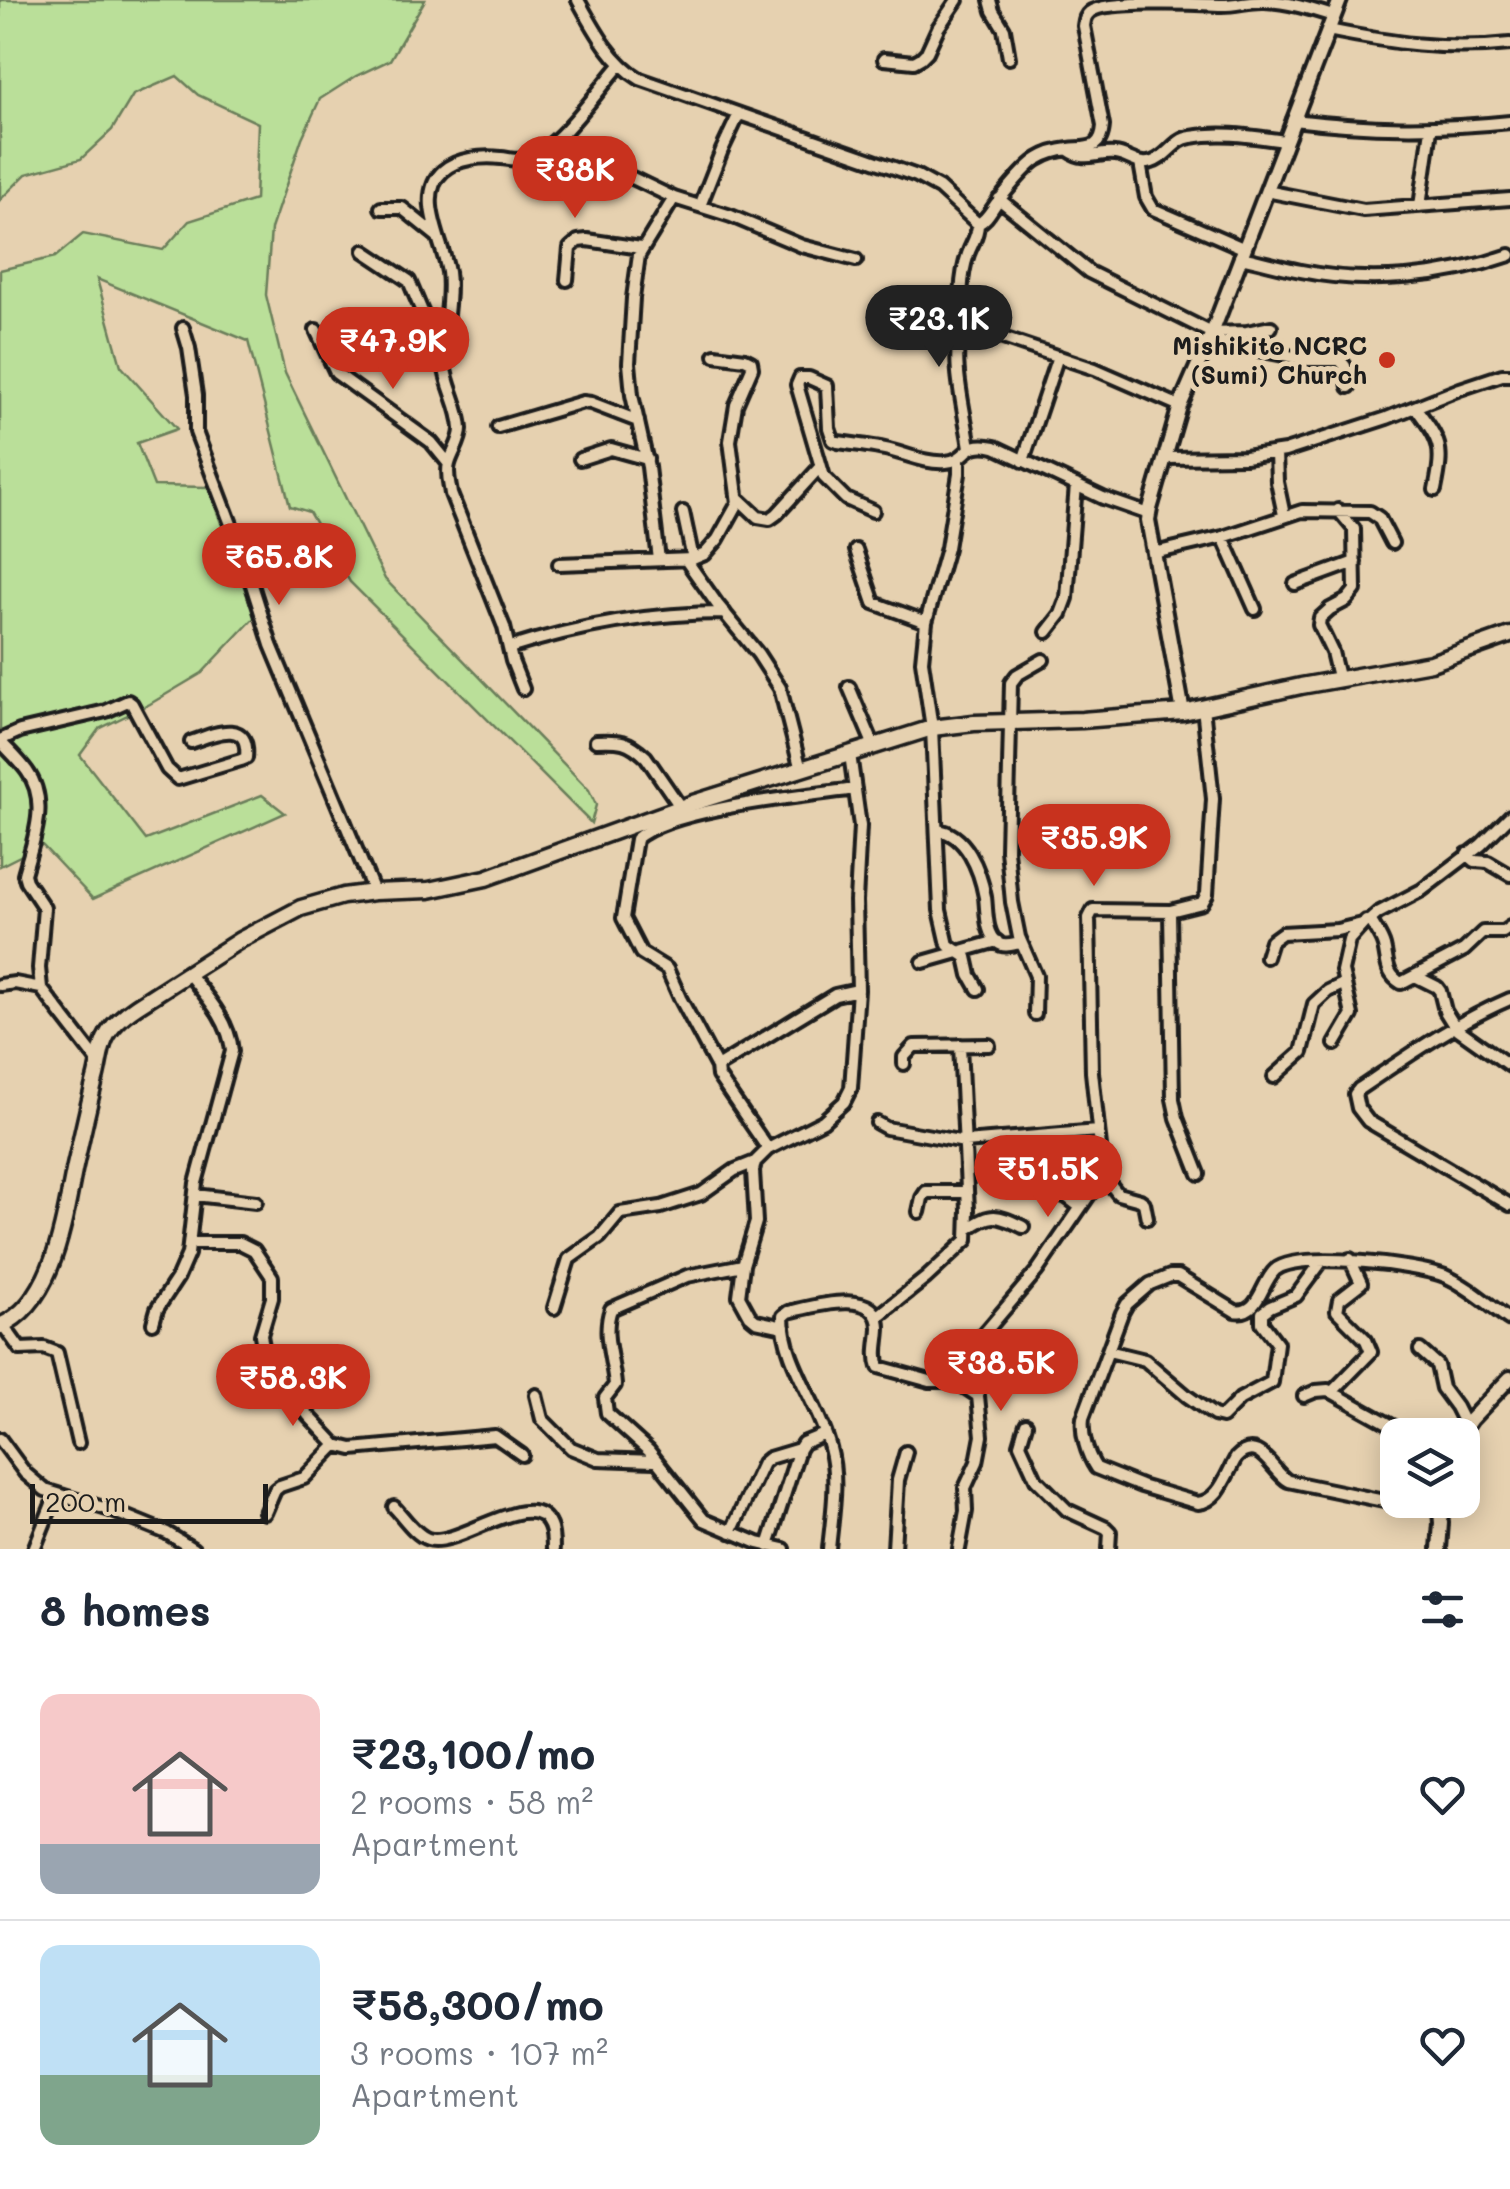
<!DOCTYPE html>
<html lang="en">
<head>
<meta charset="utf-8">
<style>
	:root { --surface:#fff; --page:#f2f2f3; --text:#1f2937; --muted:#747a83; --line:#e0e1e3; --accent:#c8321e }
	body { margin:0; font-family:Mali,sans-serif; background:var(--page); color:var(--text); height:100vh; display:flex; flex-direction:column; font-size:38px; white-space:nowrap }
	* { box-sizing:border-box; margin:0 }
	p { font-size:32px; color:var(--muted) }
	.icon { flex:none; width:55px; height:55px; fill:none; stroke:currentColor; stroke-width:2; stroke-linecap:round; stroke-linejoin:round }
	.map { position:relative; height:1549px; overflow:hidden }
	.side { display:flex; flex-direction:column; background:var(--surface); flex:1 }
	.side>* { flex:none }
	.buttons { position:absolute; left:1380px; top:1418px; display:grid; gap:20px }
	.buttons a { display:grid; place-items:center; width:100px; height:100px; border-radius:20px; background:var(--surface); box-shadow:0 5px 25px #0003; font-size:50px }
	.scale { position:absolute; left:30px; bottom:25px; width:238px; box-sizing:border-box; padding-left:10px; border:5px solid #1c1c1c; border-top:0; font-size:28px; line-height:35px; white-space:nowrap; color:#1c1c1c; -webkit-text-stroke:8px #e6d1b0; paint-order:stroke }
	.price { position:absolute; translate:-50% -85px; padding:0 22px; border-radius:35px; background:var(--accent); color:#fff; font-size:32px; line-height:65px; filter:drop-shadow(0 2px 5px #0008) }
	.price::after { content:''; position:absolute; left:50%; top:60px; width:30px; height:22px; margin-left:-15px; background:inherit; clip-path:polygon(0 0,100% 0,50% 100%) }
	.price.current { background:#222; color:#fff }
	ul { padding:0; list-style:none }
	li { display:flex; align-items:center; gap:30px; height:250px; padding:0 40px }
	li+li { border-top:2px solid var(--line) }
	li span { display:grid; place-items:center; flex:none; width:280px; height:200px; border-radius:20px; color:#555 }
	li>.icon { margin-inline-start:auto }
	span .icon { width:120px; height:120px; fill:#fffc; stroke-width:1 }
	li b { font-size:42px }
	h2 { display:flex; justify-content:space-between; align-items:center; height:120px; padding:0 40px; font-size:42px }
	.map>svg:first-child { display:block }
</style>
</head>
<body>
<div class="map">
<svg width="1510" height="1549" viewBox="0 0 1510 1549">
	<rect width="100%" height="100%" fill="#e6d1b0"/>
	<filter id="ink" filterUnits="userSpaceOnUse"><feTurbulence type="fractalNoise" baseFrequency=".01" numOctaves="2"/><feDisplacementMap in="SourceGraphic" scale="20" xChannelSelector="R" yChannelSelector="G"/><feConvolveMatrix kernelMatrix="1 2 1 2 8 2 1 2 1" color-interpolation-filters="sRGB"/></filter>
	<g filter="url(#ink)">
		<path fill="#badf99" stroke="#6b7e5a" stroke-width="2.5" d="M0 0H425L390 60 356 76 320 99 302 138 271 229 266 295 285 373 385 579 589 790 596 805 591 823 350 582 309 512 290 506 248 341 97 279 121 366 177 429 137 443 154 486 208 487 255 617 202 673 150 704 99 729 80 755 146 840 262 795 285 813 93 899 42 845 0 866V270L55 257 83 234 163 250 189 221 255 200 258 123 198 95 177 76 133 95 112 130 81 159 26 174 0 200Z"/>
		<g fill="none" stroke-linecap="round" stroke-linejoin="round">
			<defs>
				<path id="minor" d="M578 0C594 29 611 62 640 79L917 176 939 188 978 224C989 218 991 209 999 200 1008 189 1026 166 1038 159 1046 154 1059 150 1069 149 1087 147 1101 151 1103 126L1084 26C1085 20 1085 16 1090 12 1104 0 1198 4 1219 5 1235 6 1250 0 1265 1 1288 2 1311 9 1333 16
					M990 0 993 11 1004 29 1009 58
					M1328 30C1392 43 1444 51 1510 44
					M884 59 914 62 921 58 927 52 938 28 957 0
					M1293 120C1369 129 1434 130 1510 122
					M1070 151C1085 162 1098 152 1115 154 1128 155 1138 167 1152 162 1168 157 1174 139 1191 137 1223 131 1254 137 1285 141
					M1140 163 1146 197 1153 209 1243 248
					M620 172 674 198 731 216 802 246 856 260
					M1266 191 1363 210 1510 199
					M999 199 1089 272 1212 333 1247 332 1271 327
					M700 206 722 150 739 114
					M1420 206 1431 129
					M381 208H402L438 237
					M978 224C978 236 972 243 968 254 961 274 958 307 967 326L1095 369 1180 406
					M364 251 409 281 429 328 444 346
					M1240 257C1260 261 1280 267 1301 271 1369 285 1444 278 1510 255
					M567 280 570 248 578 241 587 240 641 248
					M909 316 930 333 959 336
					M183 328 189 348 196 395V432L242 553 271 645 374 892
					M316 330 336 373 431 442 449 464
					M1208 340 1309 360H1340L1345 366 1349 387
					M1416 408C1441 442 1444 446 1435 490
					M498 427 583 402 591 403 638 421
					M970 448C967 422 947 348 964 330L971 329
					M1276 453 1277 482 1284 515
					M959 458V474L947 548 926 622 922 661 932 728 940 910 948 945 966 957 970 975 978 989
					M1165 458 1245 457 1285 451 1387 418 1460 389 1502 375H1510
					M580 459 611 449 647 459
					M1023 461 1058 356
					M739 499 758 517 770 519 777 514 819 468
					M1338 510 1354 529 1355 590 1347 600 1330 609 1320 618 1319 625 1332 652 1339 681
					M873 511 846 499 824 477 797 385 800 378H809L827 386 829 428 833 440 838 442C854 444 870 446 885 449 904 453 926 464 946 462 970 460 962 440 995 447L1103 498 1149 514
					M683 512 693 559
					M1223 537 1255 609
					M856 550 874 603 926 622
					M1154 553 1223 537 1302 511 1370 512 1379 518 1392 543
					M659 560 648 467 632 395 629 363 633 298 639 255 674 198
					M686 560 717 604 758 654 780 688 801 770
					M559 564 693 559 705 554 718 539 738 503 730 441 736 405 752 368 751 362 745 359 715 355
					M1295 584 1355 562
					M1047 632 1061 614 1067 598 1076 485
					M509 648C578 626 651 613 725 613
					M849 687 874 746
					M523 689 512 661 504 627 451 494C450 485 446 474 449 464 452 452 461 442 461 429 460 406 446 386 444 363 442 332 452 301 448 272 443 242 415 196 443 171 457 158 483 156 501 158 512 159 521 162 531 157 561 145 598 90 620 65
					M0 740 20 731 106 711 128 701 132 704 167 769 178 779 241 760 246 758C250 717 213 734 191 742
					M0 741C9 751 19 760 27 771 50 802 33 841 24 874L26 881 44 908 39 968 41 988 99 1063
					M596 741C620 740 628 740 646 757L681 808
					M937 830C966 833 980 870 985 897 987 912 985 933 998 943 1004 948 1014 944 1021 943
					M1467 854 1475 861 1488 862 1510 875
					M1170 911 1202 903 1207 894 1213 799 1203 707
					M1369 921 1378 913 1422 890 1481 845 1510 816
					M1266 957 1271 941 1282 933 1337 930 1362 924
					M923 962 997 941
					M1415 976 1437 987 1440 991 1445 1011 1455 1027 1510 1066
					M0 985 15 983 41 988
					M1510 999C1456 1022 1408 1056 1359 1089L1355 1094 1358 1108 1368 1121 1510 1205
					M1035 1014 1036 976 1019 937 1012 902 1007 850 1011 683 1017 675 1043 660
					M1335 1044 1352 1015 1342 971 1349 940 1366 921 1372 923C1376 930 1382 938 1384 946 1388 962 1385 973 1401 983L1464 950 1483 932H1503L1510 927
					M904 1064V1057L914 1046 989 1045
					M717 1067 680 998 667 969 641 953 623 918 636 839C671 808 805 796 855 789
					M1274 1077 1302 1052 1314 1004 1328 991 1343 984
					M877 1123 886 1128 965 1142 1097 1131
					M768 1149 718 1076 717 1067 835 995 858 990
					M1045 1189 1067 1197 1080 1207
					M195 1195 256 1202
					M919 1212 922 1198 926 1192H967
					M1147 1218 1144 1203 1140 1200 1118 1194 1103 1175 1092 1072 1089 918 1093 910 1170 911 1173 1099 1177 1118 1199 1174
					M968 1229C992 1212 997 1215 1023 1227
					M190 1243H240L254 1250 272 1277V1298L261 1335 265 1358 308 1415 336 1445 352 1449 495 1436 522 1455
					M743 1265 687 1276 611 1309C602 1334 613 1359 615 1385L605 1398 607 1413 649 1451 704 1520 758 1543 784 1549
					M554 1308 569 1259 600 1237 620 1213 661 1207 701 1194 735 1170 755 1162
					M877 1317 926 1278 967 1240 968 1210 960 1045
					M153 1323 157 1309 178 1277 188 1254 196 1183 232 1051C229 1020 206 996 188 973
					M3 1325 20 1349 44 1348 57 1353 78 1443
					M784 1327 756 1321 750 1316 739 1296 743 1265 756 1222 753 1171 755 1162 768 1149 823 1121 844 1102 851 1088 858 990 856 901 860 826 850 754
					M1420 1350 1437 1365 1442 1388 1456 1407 1466 1427
					M1108 1351 1145 1360 1187 1396 1214 1415 1222 1417 1240 1399 1272 1382 1277 1343 1262 1323V1313L1270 1307 1296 1296 1322 1261
					M1332 1392 1371 1352 1366 1340 1337 1311 1339 1300 1361 1283 1350 1259
					M536 1395 542 1419 571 1448 598 1459 654 1461
					M1304 1396 1316 1391 1328 1390 1409 1435
					M1026 1424 1020 1444 1036 1479 1067 1510 1106 1528 1110 1532 1109 1549
					M0 1439 25 1473 45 1490 110 1510 167 1533 193 1549
					M394 1507C403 1516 415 1535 428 1539 458 1549 533 1484 550 1526 553 1533 553 1542 553 1549
					M1440 1508 1398 1504 1288 1481C1272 1472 1259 1434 1236 1458 1226 1475 1219 1501 1198 1503L1141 1486 1096 1468C1087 1454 1081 1435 1083 1418L1122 1313 1127 1304 1150 1284 1170 1276H1178L1235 1311C1259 1316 1261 1283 1275 1270 1298 1250 1417 1265 1445 1276 1468 1286 1490 1306 1510 1320
					M265 1513 275 1490 280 1486 304 1478 336 1445
					M731 1532 763 1463 769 1458 799 1449
					M768 1546 799 1449 803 1443 825 1434
					M34 1549 56 1494
					M829 1549C832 1516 839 1480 830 1448 819 1404 783 1361 783 1316L788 1312C811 1307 878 1286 879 1327 879 1341 874 1353 879 1367L930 1381H958
					M894 1549 898 1480 906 1452
					M959 1549 966 1511 965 1488 977 1462 982 1436 978 1396 960 1384 957 1373 976 1343 1037 1271 1103 1175"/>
				<path id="tertiary" d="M1183 712 1148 520 1150 509 1180 406 1212 333 1340 0
					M1460 1435 1471 1419 1510 1378
					M1439 1549 1441 1523 1439 1500"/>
				<path id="secondary" d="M0 1326C55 1302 64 1218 75 1166 82 1136 88 1106 96 1076 99 1064 100 1050 105 1039 111 1025 125 1014 137 1006L240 940 301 908 343 896 374 892 429 890 486 878 693 803 932 728 974 723 1082 720 1183 712 1301 686 1431 663 1510 635"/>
			</defs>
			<use href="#minor" stroke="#1c1c1c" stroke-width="18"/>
			<use href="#tertiary" stroke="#1c1c1c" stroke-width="20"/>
			<use href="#secondary" stroke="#1c1c1c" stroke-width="21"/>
			<use href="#minor" stroke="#e6d1b0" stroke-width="10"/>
			<use href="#tertiary" stroke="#e6d1b0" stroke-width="12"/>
			<use href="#secondary" stroke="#e6d1b0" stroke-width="14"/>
		</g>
	</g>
	<circle fill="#c8321e" stroke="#e6d1b0" stroke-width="4" cx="1387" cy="360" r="10"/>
	<g text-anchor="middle" stroke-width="10" stroke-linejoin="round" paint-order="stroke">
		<g font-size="25" font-weight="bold" fill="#1c1c1c" stroke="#e6d1b0" text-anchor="end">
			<text x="1367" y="355">Mishikito NCRC<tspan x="1367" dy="29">(Sumi) Church</tspan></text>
		</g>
	</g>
</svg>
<div class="buttons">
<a><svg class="icon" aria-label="layers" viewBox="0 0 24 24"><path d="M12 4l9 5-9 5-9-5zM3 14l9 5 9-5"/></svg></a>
</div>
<div class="scale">200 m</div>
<b class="price" style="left:575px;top:221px">₹38K</b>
<b class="price current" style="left:939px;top:370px">₹23.1K</b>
<b class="price" style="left:393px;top:392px">₹47.9K</b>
<b class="price" style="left:279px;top:608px">₹65.8K</b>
<b class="price" style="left:1094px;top:889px">₹35.9K</b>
<b class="price" style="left:1048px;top:1220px">₹51.5K</b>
<b class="price" style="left:1001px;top:1414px">₹38.5K</b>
<b class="price" style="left:293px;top:1429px">₹58.3K</b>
</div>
<section class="side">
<h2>8 homes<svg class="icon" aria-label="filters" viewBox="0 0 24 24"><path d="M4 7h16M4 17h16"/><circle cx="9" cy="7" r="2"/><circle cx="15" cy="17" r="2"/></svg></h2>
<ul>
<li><span style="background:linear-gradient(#f6c9c9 75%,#9aa5b1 0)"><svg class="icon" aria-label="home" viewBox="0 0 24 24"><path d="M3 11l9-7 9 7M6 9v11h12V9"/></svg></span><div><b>₹23,100/mo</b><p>2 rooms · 58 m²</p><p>Apartment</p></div><svg class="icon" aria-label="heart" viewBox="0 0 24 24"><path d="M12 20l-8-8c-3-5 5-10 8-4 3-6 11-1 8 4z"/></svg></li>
<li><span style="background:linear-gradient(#bfe0f5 65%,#7fa58c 0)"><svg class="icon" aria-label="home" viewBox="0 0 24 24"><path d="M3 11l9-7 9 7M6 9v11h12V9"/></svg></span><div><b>₹58,300/mo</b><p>3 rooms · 107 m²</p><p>Apartment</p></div><svg class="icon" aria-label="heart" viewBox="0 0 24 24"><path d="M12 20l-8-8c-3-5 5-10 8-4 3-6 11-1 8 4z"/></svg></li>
</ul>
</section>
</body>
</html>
